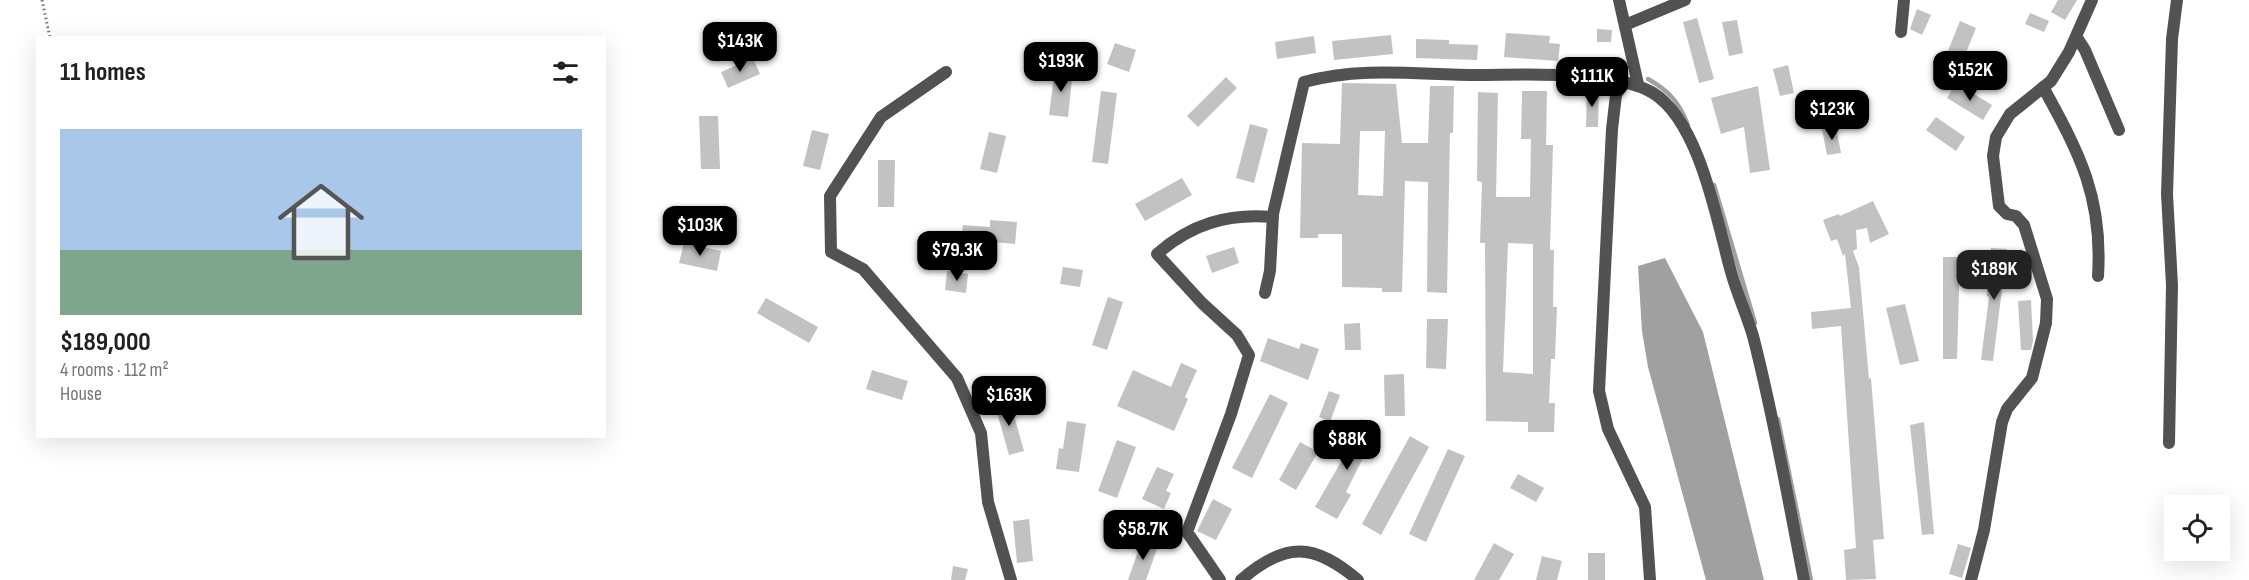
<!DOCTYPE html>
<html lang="en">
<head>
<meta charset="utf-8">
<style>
	:root { --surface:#fff; --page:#f6f6f6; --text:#202124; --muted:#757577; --line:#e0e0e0; --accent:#000 }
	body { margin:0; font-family:"Sofia Sans Condensed",sans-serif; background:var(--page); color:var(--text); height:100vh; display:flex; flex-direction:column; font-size:22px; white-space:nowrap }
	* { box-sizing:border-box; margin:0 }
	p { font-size:20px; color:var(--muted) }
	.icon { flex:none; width:33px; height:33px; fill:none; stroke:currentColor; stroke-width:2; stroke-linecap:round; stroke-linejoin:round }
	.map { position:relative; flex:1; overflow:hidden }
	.drawer { position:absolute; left:36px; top:36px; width:570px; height:402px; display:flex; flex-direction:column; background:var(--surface); border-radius:0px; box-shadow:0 6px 24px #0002 }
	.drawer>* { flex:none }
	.buttons { position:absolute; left:2164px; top:495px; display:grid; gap:12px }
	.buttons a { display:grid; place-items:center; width:66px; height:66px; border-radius:0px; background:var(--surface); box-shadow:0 6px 24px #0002; font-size:30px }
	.price { position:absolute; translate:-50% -51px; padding:0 14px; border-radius:12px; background:var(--accent); color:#fff; font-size:20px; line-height:39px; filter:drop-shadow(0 2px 3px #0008) }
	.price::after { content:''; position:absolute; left:50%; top:36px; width:18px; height:14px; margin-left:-9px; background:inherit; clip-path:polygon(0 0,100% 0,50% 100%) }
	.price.selected { background:#222; color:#fff }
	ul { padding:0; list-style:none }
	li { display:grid; align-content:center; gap:12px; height:318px; padding:0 24px }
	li+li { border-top:2px solid var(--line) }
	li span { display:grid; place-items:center; height:186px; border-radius:0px; color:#555 }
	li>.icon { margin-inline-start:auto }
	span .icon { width:108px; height:108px; fill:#fffc; stroke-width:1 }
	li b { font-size:26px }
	h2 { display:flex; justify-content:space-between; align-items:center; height:72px; padding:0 24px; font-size:26px }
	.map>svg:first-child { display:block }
</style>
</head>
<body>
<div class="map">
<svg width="2249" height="580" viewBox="0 0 2249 580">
	<rect width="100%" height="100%" fill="#fff"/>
	<path fill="#a0a0a0" d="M1665 258 1703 332 1764 580H1706L1648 367 1642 331 1638 266Z"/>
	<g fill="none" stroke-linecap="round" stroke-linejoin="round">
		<path stroke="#a0a0a0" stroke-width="4.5" d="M1648 79C1669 91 1679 102 1688 125
			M1714 185 1755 323
			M1778 419 1811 580"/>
	</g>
	<path fill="#c2c2c2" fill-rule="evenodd" d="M2058 0H2077L2065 20 2051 12Z
		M1917 9 1931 15 1922 35 1910 29Z
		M2030 13 2049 21 2044 32 2025 24Z
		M1697 18 1714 79 1699 83 1683 22Z
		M1737 20 1743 53 1729 56 1722 22Z
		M1960 21 1976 28 1961 65 1945 58Z
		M1597 29 1612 30 1611 42H1597Z
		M1506 33 1550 36 1549 43 1560 44 1558 61 1504 57Z
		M1391 35 1393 54 1334 60 1332 41Z
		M1314 36 1316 53 1277 59 1275 42Z
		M1416 39 1449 40V44L1478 45 1477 60 1416 58Z
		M1115 43 1136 50 1129 72 1107 64Z
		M753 58 760 74 728 88 721 72Z
		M1788 65 1794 93 1780 96 1773 69Z
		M1055 68 1073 70 1068 117 1049 115Z
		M1226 77 1237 88 1198 127 1187 116Z
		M1342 83 1396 84 1402 143H1428L1430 86H1454L1453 133H1450L1447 293 1427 292 1428 182 1405 181 1402 292H1382V288L1342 287V234H1318V238H1300L1302 143 1340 144ZM1360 131H1385L1383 196 1358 195Z
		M1956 83 1992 105 1983 120 1947 98Z
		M1758 86 1770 170 1750 173 1744 127 1721 134 1711 98Z
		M1587 89H1599L1598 127H1586Z
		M1101 91 1117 93 1108 164 1092 162Z
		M1522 91H1547L1546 145H1553L1550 250H1554L1553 307H1557L1555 359H1551L1549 403H1555L1554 432H1528V422L1486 421 1485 243H1480L1482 182 1477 181 1478 92 1498 93 1496 197H1530L1531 139H1521ZM1508 243 1533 244V374L1503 372Z
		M699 116H718L720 169H701Z
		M1936 117 1965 137 1956 151 1926 130Z
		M1250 124 1268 129 1254 183 1236 178Z
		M1836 127 1841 153 1827 155 1822 129Z
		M812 130 829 134 820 170 803 166Z
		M989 132 1006 136 997 173 980 169Z
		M878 160H895L894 207H878Z
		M1182 178 1192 195 1145 221 1135 204Z
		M1873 201 1889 234 1870 243 1867 228 1856 230 1857 249 1853 251 1859 267 1869 379 1871 378 1884 539 1873 540 1876 579 1846 580 1844 550 1856 548 1841 326 1812 329 1811 312 1851 308 1845 254 1843 256 1837 239 1831 241 1823 220 1839 214 1840 216Z
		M990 220 1017 222 1015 244 961 239 963 225 990 227Z
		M684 243 721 251 717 271 679 263Z
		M1234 247 1239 263 1212 273 1206 256Z
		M1991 248 2007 249 1993 361 1981 360 1989 297 1987 296Z
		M1943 257H1960L1957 359H1943Z
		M1063 267 1083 270 1080 287 1060 284Z
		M947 271 968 274 966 293 945 290Z
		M1108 297 1123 302 1107 350 1092 345Z
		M766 298 818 327 809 343 757 313Z
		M2031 300 2033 341 2031 350H2021L2018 301Z
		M1905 304 1919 361 1900 365 1886 308Z
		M1427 319H1448L1446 369 1426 368Z
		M1360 323 1361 350H1345L1344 324Z
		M1268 338 1299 349 1301 343 1319 349 1308 380 1260 361Z
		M1181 363 1197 370 1185 397 1188 399 1174 431 1117 406 1133 370 1171 387Z
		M872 370 908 381 902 400 866 389Z
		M1404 374 1405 416H1385L1384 375Z
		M1329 391 1340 395 1330 422 1319 417Z
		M1270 394 1288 403 1252 478 1232 468Z
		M1009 398 1024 451 1009 455 994 402Z
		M1361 419 1378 428 1346 492 1351 495 1337 519 1315 507 1346 453Z
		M1067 421 1086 424 1079 472 1056 469 1059 448 1063 449Z
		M1924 422 1934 534 1922 535 1910 425Z
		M1410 436 1429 447 1381 535 1362 524Z
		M1117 440 1136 447 1117 498 1098 491Z
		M1300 442 1318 452 1296 490 1279 480Z
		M1448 449 1465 456 1426 542 1409 534Z
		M1157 467 1174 474 1166 491 1171 493 1164 509 1142 499Z
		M1518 474 1544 488 1536 502 1510 488Z
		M1213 499 1232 509 1216 540 1197 531Z
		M1029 519 1033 561 1017 563 1013 521Z
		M1142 540 1158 546 1146 580H1128Z
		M1494 543 1514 554 1499 580H1474Z
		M1958 544 1971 548 1962 578 1949 574Z
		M1588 553H1605V580H1588Z
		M1542 556 1562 561 1557 580H1536Z
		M953 566 968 569 965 580H951Z"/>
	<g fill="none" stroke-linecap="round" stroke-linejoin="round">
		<path stroke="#747474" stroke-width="3" stroke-dasharray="1.5 3" stroke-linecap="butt" d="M42 0 50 38"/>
		<path stroke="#525252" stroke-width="12" d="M1619 0 1638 84
			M1625 25 1685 0
			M1901 32 1904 0
			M2076 36 2085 50 2119 130
			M946 72 881 117 830 196 831 252 863 269 957 378 981 433 988 502 1011 580
			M1623 83 1616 95 1612 129 1599 391 1608 429 1645 507 1650 580
			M2043 87C2080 154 2103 198 2098 276
			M1265 293 1270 271 1273 214 1304 82C1364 66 1418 75 1479 75 1525 75 1615 70 1653 93 1700 122 1717 222 1731 272 1737 294 1747 315 1753 336 1774 417 1788 499 1804 580
			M2169 443 2172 285 2167 194 2172 39 2177 0
			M1220 580 1187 532 1231 414 1249 355 1237 335 1202 303 1157 254C1191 224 1228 213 1273 217
			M1241 580C1286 541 1314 543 1358 580
			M1971 580 1984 530 2002 422 2007 409 2032 378 2046 323 2047 299 2024 225 2016 216 2007 214 1999 206 1993 156 1996 137 2010 114 2051 81 2069 52 2092 0"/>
	</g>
</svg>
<div class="buttons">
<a><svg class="icon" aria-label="locate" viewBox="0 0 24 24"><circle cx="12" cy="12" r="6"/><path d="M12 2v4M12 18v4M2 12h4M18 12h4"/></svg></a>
</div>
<b class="price" style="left:740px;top:73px">$143K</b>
<b class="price" style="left:1061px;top:93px">$193K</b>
<b class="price" style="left:1970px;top:102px">$152K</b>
<b class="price" style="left:1592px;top:108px">$111K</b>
<b class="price" style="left:1832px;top:141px">$123K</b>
<b class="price" style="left:700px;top:257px">$103K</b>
<b class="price" style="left:957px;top:282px">$79.3K</b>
<b class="price selected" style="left:1994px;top:301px">$189K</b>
<b class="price" style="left:1009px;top:427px">$163K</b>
<b class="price" style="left:1347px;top:471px">$88K</b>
<b class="price" style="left:1143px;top:561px">$58.7K</b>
<section class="drawer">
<h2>11 homes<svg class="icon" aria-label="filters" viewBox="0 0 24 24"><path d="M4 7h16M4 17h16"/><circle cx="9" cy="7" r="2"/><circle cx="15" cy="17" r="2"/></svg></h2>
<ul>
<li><span style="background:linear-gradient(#a9c7e8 65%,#7fa58c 0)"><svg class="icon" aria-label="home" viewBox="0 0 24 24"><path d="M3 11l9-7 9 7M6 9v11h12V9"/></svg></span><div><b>$189,000</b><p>4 rooms · 112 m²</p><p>House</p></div></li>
</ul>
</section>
</div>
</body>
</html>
